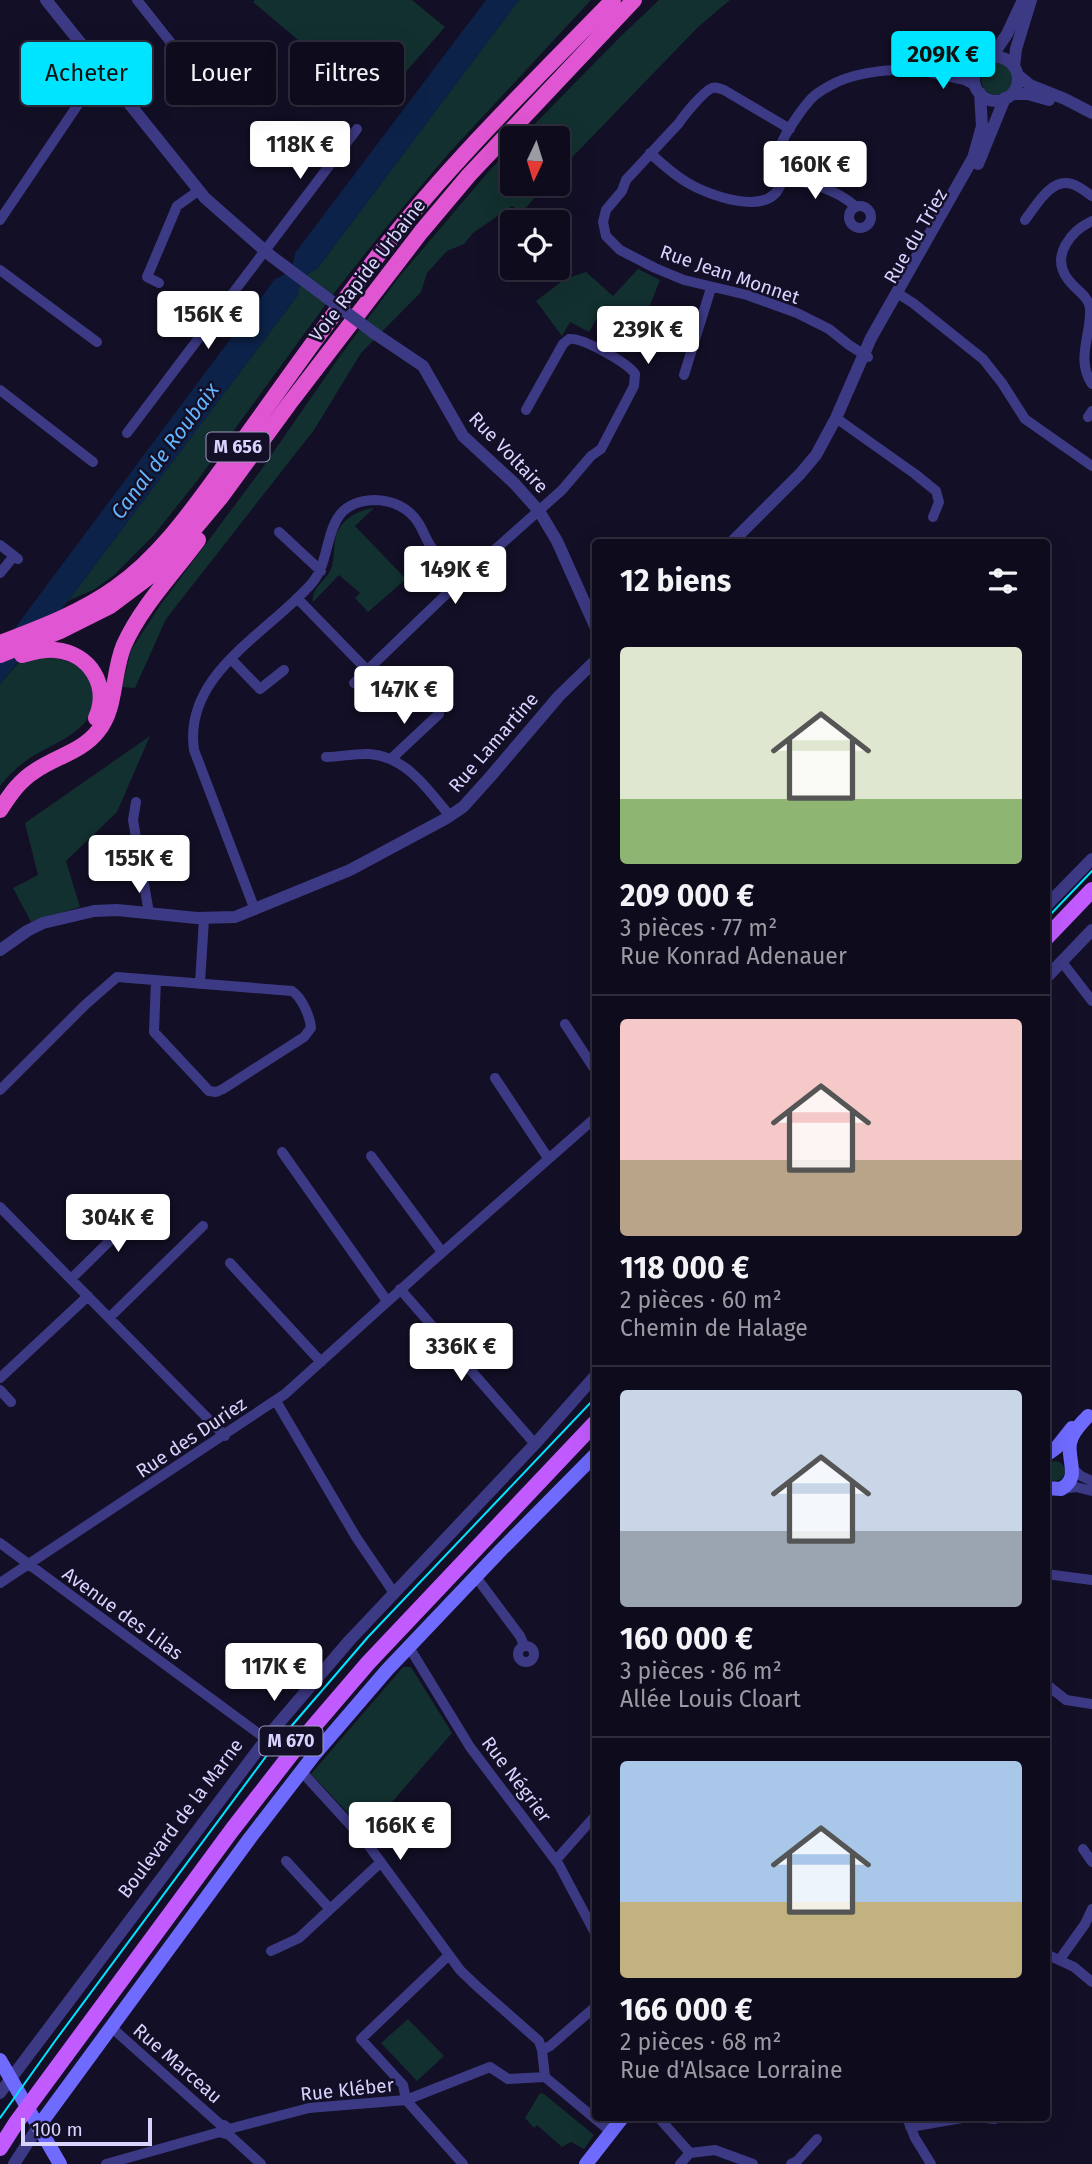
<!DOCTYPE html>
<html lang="fr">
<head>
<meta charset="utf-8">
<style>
	:root { --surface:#0e0b1c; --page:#1c1929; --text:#f1f3f6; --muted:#9b9ba3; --line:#2e2b3b; --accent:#00e5ff }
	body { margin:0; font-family:"Fira Sans",sans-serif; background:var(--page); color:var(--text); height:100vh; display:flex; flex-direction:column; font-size:26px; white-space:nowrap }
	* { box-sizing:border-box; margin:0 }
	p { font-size:23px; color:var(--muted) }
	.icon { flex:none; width:38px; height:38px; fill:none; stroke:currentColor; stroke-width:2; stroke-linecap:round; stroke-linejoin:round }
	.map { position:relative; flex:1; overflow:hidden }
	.panel { position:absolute; left:592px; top:539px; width:458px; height:1582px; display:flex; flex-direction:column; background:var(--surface); border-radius:7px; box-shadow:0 7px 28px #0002,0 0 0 2px var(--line) }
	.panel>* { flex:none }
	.banner { position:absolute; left:21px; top:42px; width:466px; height:63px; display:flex; gap:14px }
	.needle { width:46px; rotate:184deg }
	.controls { position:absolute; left:500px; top:126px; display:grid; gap:14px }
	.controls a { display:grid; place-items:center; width:70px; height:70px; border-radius:7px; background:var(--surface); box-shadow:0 7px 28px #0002,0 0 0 2px var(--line); font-size:35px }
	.scale { position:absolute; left:21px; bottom:18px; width:131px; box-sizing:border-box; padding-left:7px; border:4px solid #d9d4ff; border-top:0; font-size:19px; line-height:24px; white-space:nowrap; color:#d9d4ff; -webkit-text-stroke:5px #130f26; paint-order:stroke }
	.price { position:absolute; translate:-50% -60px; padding:0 16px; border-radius:7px; background:#fff; color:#222; font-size:23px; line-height:46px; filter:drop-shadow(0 2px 4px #0008) }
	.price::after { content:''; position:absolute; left:50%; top:42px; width:21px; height:16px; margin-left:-10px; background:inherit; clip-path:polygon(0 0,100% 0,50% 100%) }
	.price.active { background:var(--accent); color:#111 }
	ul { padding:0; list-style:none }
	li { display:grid; align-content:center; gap:14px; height:371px; padding:0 28px }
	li+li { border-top:2px solid var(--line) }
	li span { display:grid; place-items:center; height:217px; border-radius:7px; color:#555 }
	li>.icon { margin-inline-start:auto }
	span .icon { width:126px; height:126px; fill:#fffc; stroke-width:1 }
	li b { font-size:30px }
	h2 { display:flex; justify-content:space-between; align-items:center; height:84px; padding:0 28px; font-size:30px }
	.chip { padding:0 24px; border-radius:7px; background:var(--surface); box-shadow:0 7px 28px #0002,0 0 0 2px var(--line); font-size:24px; line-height:63px }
	.chip.active { background:var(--accent); color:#111 }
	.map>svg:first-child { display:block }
</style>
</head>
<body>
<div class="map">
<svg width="1092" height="2164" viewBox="0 0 1092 2164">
	<rect width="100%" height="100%" fill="#130f26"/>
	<path fill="#12302f" d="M255 0H412L445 27 376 106 253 2Z
		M519 0H591L449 153 388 225 334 293 197 481 154 535 114 575 95 589 68 601 298 295C299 282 305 273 317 269Z
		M659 0H730L698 27 558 172V138H521L619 38Z
		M981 79a16 16 0 1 1 32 0a16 16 0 1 1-32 0Z
		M513 146V184H547L522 212 512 206 473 233 464 244 447 251 427 273 421 292 361 353 314 430 166 619 135 688 122 687 131 650 161 604 261 470 340 356 399 277 489 171Z
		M638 269 660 280 641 327 616 318 602 310 589 332 570 322 562 336 536 301 565 279 586 272 613 296Z
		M374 508 355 526 406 579 368 612 355 598 360 593 339 575 313 602C311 588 326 581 331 569 335 559 333 547 336 536 341 519 358 510 374 508Z
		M45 656C65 660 86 663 92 685 105 729 55 741 27 760 17 767 8 776 0 786V684L20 661Z
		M150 736 117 812 66 861 80 907 31 922 13 888 38 875 25 823Z
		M1045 1471a10 10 0 1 1 20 0a10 10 0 1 1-20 0Z
		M403 1667H411L452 1733 366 1832 311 1774Z
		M408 2019 444 2056 417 2081 381 2043Z
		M540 2093 544 2094 594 2135 584 2149 571 2142 562 2147 537 2125 534 2128 525 2118Z"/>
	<path fill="#0c2248" d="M486 0H519L317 269C305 273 299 282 298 295L68 601 0 684V648L275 279C288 275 294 266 295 253Z"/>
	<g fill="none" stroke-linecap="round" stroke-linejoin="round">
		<path stroke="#3d3a85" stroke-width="10" d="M137 0 187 63
			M184 68a6 6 0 1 1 12 0a6 6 0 1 1-12 0Z
			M932 73 965 80 976 86
			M790 129 724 90C719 88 717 87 712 88 703 92 685 114 679 123L626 180 622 191 606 210 603 222 606 236 620 250 655 268 684 280 747 295 797 313 829 329 849 345 868 357
			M650 153C662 164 674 175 688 183 708 195 767 217 780 186 784 175 777 165 778 154 779 141 804 105 814 96 821 90 829 86 837 82 869 68 903 70 937 69 951 69 965 72 979 66
			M781 179C809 182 835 188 856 207
			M849 217a11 11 0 1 1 22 0a11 11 0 1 1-22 0Z
			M0 220 102 69
			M1025 220C1036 206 1051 177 1072 184 1079 186 1086 192 1092 196
			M1092 221C1071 231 1051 255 1067 278 1074 289 1088 295 1090 308 1092 334 1075 359 1092 384
			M0 270 97 342
			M159 283 147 277 177 206 198 191
			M897 293 913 303 983 359 1002 383 1025 419 1092 466
			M684 375 711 288
			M0 390 93 462
			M1088 417 1092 411
			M836 418 915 474 936 491 939 502 933 517
			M127 433 357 129
			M279 532 321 571
			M0 545 18 559
			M0 573 14 556
			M297 598 367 670
			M231 659 260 689 284 670
			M354 683 462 579 562 490 591 456 601 449 634 386 635 374C628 363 582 337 569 339L563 344 526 410
			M326 757C341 757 355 753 370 754 407 757 428 790 450 816
			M391 759 439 714
			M136 802 133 820 149 913
			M102 870 141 863
			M255 910 194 750C183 673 269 633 312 583 336 555 319 502 374 500 392 500 410 508 419 524 424 532 426 540 432 548 440 559 452 568 462 579
			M1062 962 1092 1001
			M200 983 204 919
			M565 1024 595 1070
			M495 1078 548 1158
			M0 1090 85 1005 117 977 292 991C302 998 310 1016 311 1028L304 1037 223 1089 216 1092 209 1091 154 1032 156 980
			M282 1152 387 1301
			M371 1156 442 1252
			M0 1207 225 1436
			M230 1263 321 1362
			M71 1279 142 1209
			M400 1289 535 1444
			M109 1318 203 1226
			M0 1378 88 1296
			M0 1390 11 1402
			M276 1401 356 1537 394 1593
			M1073 1469 1081 1476 1092 1481
			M1062 1489 1076 1487 1092 1491
			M0 1543 266 1739
			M1046 1574 1092 1580
			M476 1577 520 1636 524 1645
			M0 1583 285 1394 428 1265 595 1118
			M518 1654a8 8 0 1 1 16 0a8 8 0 1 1-16 0Z
			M409 1647 470 1747 559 1865 595 1933
			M1046 1684 1066 1700 1092 1704
			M301 1771 366 1842 460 1970 480 1989 539 2041 542 2050 545 2077 611 2132
			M1083 1849 1092 1862
			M556 1860 595 1816
			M286 1861 330 1909
			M271 1951 299 1938 381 1862
			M1046 1954 1074 1967 1092 1982
			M1060 1959 1085 1924 1092 1909
			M111 2027 222 2126
			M542 2050 550 2046 595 2007
			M406 2100 403 2085 361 2039 449 1955
			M406 2100 463 2164
			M659 2118 690 2153 680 2164
			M907 2118 915 2138 931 2164
			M985 2118 995 2119
			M910 2127 962 2118
			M229 2129 224 2125 220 2130 222 2133 226 2134 229 2129 309 2108 406 2100 490 2067 508 2079 545 2077
			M227 2133 261 2164
			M690 2153 715 2150 753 2164
			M106 2164 220 2132
			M791 2164 797 2161 817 2139"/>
		<path stroke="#3d3a85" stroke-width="12" d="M46 0 205 198 271 256
			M974 79a22 22 0 1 1 44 0a22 22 0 1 1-44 0Z
			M991 58 1007 34 1023 0
			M1014 67 1016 49 1031 0
			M1018 75 1030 85 1065 99 1092 113
			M1012 94H1028L1049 100
			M978 164 1005 98
			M374 333 423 366 463 436 514 483 539 511 557 541 595 626
			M732 542 800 474 816 455 836 418 871 338 973 158 982 126 980 93
			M1046 906 1092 859
			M0 950 27 931 43 923 94 911 117 910 197 918 235 917 350 870 445 819 463 807 490 777 559 696 595 661
			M1046 978 1092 930
			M0 2093 273 1730 349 1641 535 1444 595 1376
			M14 2164 38 2127"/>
		<path stroke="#6f6bff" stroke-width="14" d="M1046 1455 1057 1447 1072 1428
			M1046 1488 1061 1489C1081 1477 1067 1461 1070 1443 1072 1432 1081 1424 1088 1416
			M0 2060 60 2164
			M38 2127 250 1838 314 1755 387 1670 501 1550 595 1455
			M586 2164 622 2118"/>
		<path stroke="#c25bff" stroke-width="16" d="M1046 938 1092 890
			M0 2148 16 2123 232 1830 302 1740 368 1663 595 1423"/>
		<path stroke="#e055d1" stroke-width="16" d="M0 643C39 628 80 613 115 588 164 554 198 501 233 454 283 385 331 316 383 249 453 160 534 81 613 0
			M0 655 60 631 110 606 150 576 175 552 221 497 289 404 421 232 469 175 634 0
			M22 655C33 652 43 649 55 650 90 653 110 686 96 718
			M0 810C10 795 19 781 35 771 55 757 83 751 98 731 117 708 112 673 124 645 141 607 173 574 198 540"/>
		<path stroke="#00e5ff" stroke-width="2" d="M1046 919 1092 871
			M0 2118 55 2041 270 1751 368 1637 595 1398"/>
		<path stroke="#3d3a85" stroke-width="12" d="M271 256 374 333"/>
	</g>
	<g text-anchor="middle" stroke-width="5" stroke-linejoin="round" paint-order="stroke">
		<g fill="#130f26" stroke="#9e99be" stroke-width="2">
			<rect x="206.5" y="432.5" width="63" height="29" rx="5"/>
			<rect x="259.5" y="1726.5" width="63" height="29" rx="5"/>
		</g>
		<g font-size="18" font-weight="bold" fill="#d9d4ff">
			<text x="238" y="453">M 656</text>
			<text x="291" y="1747">M 670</text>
		</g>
		<g font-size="19" fill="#d9d4ff" stroke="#130f26">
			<text transform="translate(915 236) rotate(-60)" y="7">Rue du Triez</text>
			<text transform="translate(367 270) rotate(-52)" y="7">Voie Rapide Urbaine</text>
			<text transform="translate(730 274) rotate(19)" y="7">Rue Jean Monnet</text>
			<text transform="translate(509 452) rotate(46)" y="7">Rue Voltaire</text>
			<text transform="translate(493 742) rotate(-49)" y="7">Rue Lamartine</text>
			<text transform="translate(191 1437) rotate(-34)" y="7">Rue des Duriez</text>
			<text transform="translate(123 1613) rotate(36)" y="7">Avenue des Lilas</text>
			<text transform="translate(517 1779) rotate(53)" y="7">Rue Négrier</text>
			<text transform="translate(180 1818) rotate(-53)" y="7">Boulevard de la Marne</text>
			<text transform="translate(178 2063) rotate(41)" y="7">Rue Marceau</text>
			<text transform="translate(347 2089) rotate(-6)" y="7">Rue Kléber</text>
		</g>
		<g font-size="21" font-style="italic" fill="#62b6ff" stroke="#130f26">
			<text transform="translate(165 451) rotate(-53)" y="7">Canal de Roubaix</text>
		</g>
	</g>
</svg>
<div class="controls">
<a><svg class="needle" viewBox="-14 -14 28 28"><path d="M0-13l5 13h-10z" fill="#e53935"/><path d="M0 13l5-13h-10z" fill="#9b9ba3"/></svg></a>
<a><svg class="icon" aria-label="locate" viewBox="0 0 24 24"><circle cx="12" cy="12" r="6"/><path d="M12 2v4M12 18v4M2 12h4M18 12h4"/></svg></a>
</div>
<div class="scale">100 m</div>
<b class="price active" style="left:943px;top:91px">209K €</b>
<b class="price" style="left:300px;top:181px">118K €</b>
<b class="price" style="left:815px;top:201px">160K €</b>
<b class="price" style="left:208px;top:351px">156K €</b>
<b class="price" style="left:648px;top:366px">239K €</b>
<b class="price" style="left:455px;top:606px">149K €</b>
<b class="price" style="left:404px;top:726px">147K €</b>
<b class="price" style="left:139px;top:895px">155K €</b>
<b class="price" style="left:118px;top:1254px">304K €</b>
<b class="price" style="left:461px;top:1383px">336K €</b>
<b class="price" style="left:274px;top:1703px">117K €</b>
<b class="price" style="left:400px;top:1862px">166K €</b>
<div class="banner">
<a class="chip active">Acheter</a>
<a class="chip">Louer</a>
<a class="chip">Filtres</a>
</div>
<section class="panel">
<h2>12 biens<svg class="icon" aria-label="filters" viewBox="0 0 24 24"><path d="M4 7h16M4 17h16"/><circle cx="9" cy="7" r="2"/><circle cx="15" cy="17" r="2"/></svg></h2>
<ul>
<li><span style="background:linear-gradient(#dfe7d0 70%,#8fb573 0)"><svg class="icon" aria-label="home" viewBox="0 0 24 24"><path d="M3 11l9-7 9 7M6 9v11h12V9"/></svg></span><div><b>209 000 €</b><p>3 pièces · 77 m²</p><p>Rue Konrad Adenauer</p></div></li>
<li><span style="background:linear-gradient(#f6c9c9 65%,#b9a48a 0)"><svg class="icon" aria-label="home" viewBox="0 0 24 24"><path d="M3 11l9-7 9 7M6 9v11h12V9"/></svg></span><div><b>118 000 €</b><p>2 pièces · 60 m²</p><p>Chemin de Halage</p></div></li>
<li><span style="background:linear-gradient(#c9d6e8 65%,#9aa5b1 0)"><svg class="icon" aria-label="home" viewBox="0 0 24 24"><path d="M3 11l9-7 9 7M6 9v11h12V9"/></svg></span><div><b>160 000 €</b><p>3 pièces · 86 m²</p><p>Allée Louis Cloart</p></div></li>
<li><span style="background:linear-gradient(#a9c7e8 65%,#c2b280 0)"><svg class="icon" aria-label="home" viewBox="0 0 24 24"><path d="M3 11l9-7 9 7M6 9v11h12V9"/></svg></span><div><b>166 000 €</b><p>2 pièces · 68 m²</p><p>Rue d'Alsace Lorraine</p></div></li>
</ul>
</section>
</div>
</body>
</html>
